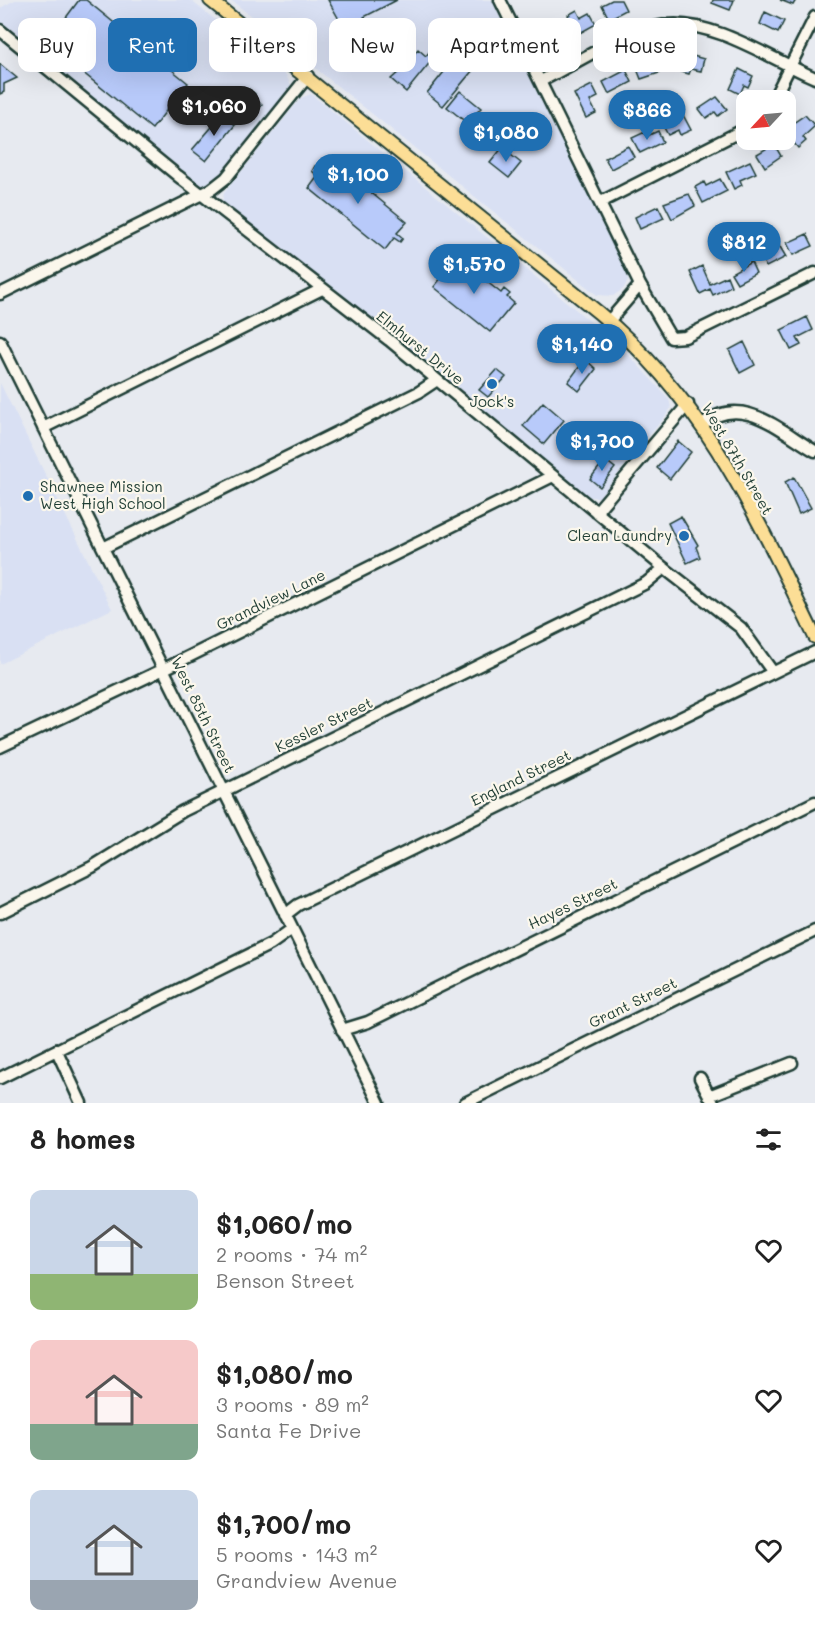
<!DOCTYPE html>
<html lang="en">
<head>
<meta charset="utf-8">
<style>
	:root { --surface:#fff; --page:#f6f6f6; --text:#222; --muted:#767676; --accent:#1f6fb2 }
	body { margin:0; font-family:Mali,sans-serif; background:var(--page); color:var(--text); height:100vh; display:flex; flex-direction:column; font-size:22px; white-space:nowrap }
	* { box-sizing:border-box; margin:0 }
	p { font-size:20px; color:var(--muted) }
	.icon { flex:none; width:33px; height:33px; fill:none; stroke:currentColor; stroke-width:2; stroke-linecap:round; stroke-linejoin:round }
	.map { position:relative; height:1103px; overflow:hidden }
	.drawer { display:flex; flex-direction:column; background:var(--surface); flex:1 }
	.drawer>* { flex:none }
	.hud { position:absolute; left:18px; top:18px; width:780px; height:54px; display:flex; gap:12px }
	.needle { width:39px; rotate:244deg }
	.buttons { position:absolute; left:736px; top:90px; display:grid; gap:12px }
	.buttons a { display:grid; place-items:center; width:60px; height:60px; border-radius:12px; background:var(--surface); box-shadow:0 6px 24px #0002; font-size:30px }
	.price { position:absolute; translate:-50% -51px; padding:0 14px; border-radius:21px; background:var(--accent); color:#fff; font-size:20px; line-height:39px; filter:drop-shadow(0 2px 3px #0008) }
	.price::after { content:''; position:absolute; left:50%; top:36px; width:18px; height:14px; margin-left:-9px; background:inherit; clip-path:polygon(0 0,100% 0,50% 100%) }
	.price.active { background:#222; color:#fff }
	ul { padding:0; list-style:none }
	li { display:flex; align-items:center; gap:18px; height:150px; padding:0 30px }
	li span { display:grid; place-items:center; flex:none; width:168px; height:120px; border-radius:12px; color:#555 }
	li>.icon { margin-inline-start:auto }
	span .icon { width:72px; height:72px; fill:#fffc; stroke-width:1 }
	li b { font-size:26px }
	h2 { display:flex; justify-content:space-between; align-items:center; height:72px; padding:0 30px; font-size:26px }
	.tag { padding:0 21px; border-radius:12px; background:var(--surface); box-shadow:0 6px 24px #0002; font-size:21px; line-height:54px }
	.tag.active { background:var(--accent); color:#fff }
	.map>svg:first-child { display:block }
</style>
</head>
<body>
<div class="map">
<svg width="815" height="1103" viewBox="0 0 815 1103">
	<rect width="100%" height="100%" fill="#e7eaf0"/>
	<filter id="ink" filterUnits="userSpaceOnUse"><feTurbulence type="fractalNoise" baseFrequency=".0167" numOctaves="2"/><feDisplacementMap in="SourceGraphic" scale="12" xChannelSelector="R" yChannelSelector="G"/><feConvolveMatrix kernelMatrix="1 2 1 2 8 2 1 2 1" color-interpolation-filters="sRGB"/></filter>
	<g filter="url(#ink)">
		<path fill="#d9e0f3" d="M15 0H190L286 75 291 86 212 185 202 188 7 32 0 24V8Z
			M231 0H492L627 274 628 281 623 289 613 296 597 295Z
			M311 94 602 331 625 351 669 399 671 408 667 414 599 497H590L293 259 226 210 222 202 224 193 301 98Z
			M0 383 112 609 0 664Z"/>
		<path fill="#b8cafa" stroke="#1f3d34" stroke-width="1.5" d="M79 0H86L188 83 152 129 43 40 53 24 59 27Z
			M328 0H397L364 17 369 24 348 35Z
			M612 0H621L626 10 609 19 602 5Z
			M713 0H734L730 10 712 3Z
			M780 0H796L793 5Z
			M577 10 581 18 590 13 596 24 578 34 568 15Z
			M765 12 784 21 778 33 760 24Z
			M562 25 569 39 551 48 544 34Z
			M439 40 445 44 406 92 391 79 400 71 397 69 403 61 406 64 418 49 426 56Z
			M693 56 704 59 701 71 691 69 689 74 678 71 681 59 692 62Z
			M456 57 473 70 443 106 427 93Z
			M657 57 662 72 641 79 637 69 649 65 648 60Z
			M0 64 17 78 4 84V92L0 94Z
			M739 69 753 76 748 87 744 85 740 94 730 89Z
			M626 70 632 82 609 94 603 82Z
			M592 85 598 97 590 101 596 113 586 118 574 94Z
			M249 89 255 94 253 97 262 105 250 118 233 103 244 91 246 93Z
			M460 91 481 108 467 123 447 107Z
			M717 97 727 109 718 116 715 112 706 118 699 109Z
			M230 102 241 110 233 120 223 111Z
			M681 111 691 130 680 135 678 130 668 135 662 124Z
			M224 113 235 125 206 161 192 150Z
			M805 115 815 126 803 137 806 141 798 148 786 134V128Z
			M658 131 663 142 640 153 632 138 645 132 647 136Z
			M774 144 781 156 765 167 757 154Z
			M628 146 634 157 611 169 605 158Z
			M502 148 521 163 509 178 490 163Z
			M331 160 407 222 397 233 403 238 400 242 394 238 385 250 309 188 318 176 312 171 315 166 321 171Z
			M750 161 756 173 740 180 742 185 734 189 726 172Z
			M720 179 727 191 703 203 695 187 704 182 706 186Z
			M689 194 695 206 672 219 664 203Z
			M658 206 664 218 640 229 635 217Z
			M807 234 813 246 793 255 787 243Z
			M779 245 786 257 766 267 760 255Z
			M457 258 501 293 504 289 510 294 507 297 514 303 490 332 434 287Z
			M751 262 756 273 737 283 731 273Z
			M702 266 710 284 727 276 731 286 713 295 710 289 700 294 690 272Z
			M807 317 813 330 797 338 801 345 791 350 781 330Z
			M744 342 755 365 740 373 729 350Z
			M585 359 596 369 579 391 568 382Z
			M497 370 506 377 488 397 479 390Z
			M543 402 564 420 544 444 523 426Z
			M678 441 691 452 670 479 657 468Z
			M601 457 615 468 600 487 590 479 601 465 597 462Z
			M794 477 811 508 799 514 785 482Z
			M681 516 698 545 696 547 700 557 687 563 668 523Z"/>
		<g fill="none" stroke-linecap="round" stroke-linejoin="round">
			<defs>
				<path id="minor" d="M500 0 640 285 671 338 685 337 815 273
					M0 30 178 176 389 340 664 568 741 628 772 671
					M541 81C577 63 625 30 666 25 712 19 773 60 815 78
					M773 100 815 17
					M601 202 747 128
					M0 294 212 189 226 178 308 76
					M609 321 640 285
					M0 341 379 1103
					M702 425C741 392 779 430 815 451
					M43 428 322 289
					M596 512 688 404
					M103 548 419 392 437 380
					M0 747 164 669 553 476
					M0 913 92 867 183 811 224 791 646 583 664 568
					M285 915 298 905 815 652
					M342 1030 368 1022 815 802
					M57 1051 81 1103
					M0 1078 271 944 292 929
					M700 1078 713 1103
					M709 1096 792 1063
					M465 1103 815 931"/>
				<path id="major" d="M210 0 599 313C707 403 755 514 815 637"/>
			</defs>
			<use href="#minor" stroke="#1f3d34" stroke-width="15"/>
			<use href="#major" stroke="#1f3d34" stroke-width="16"/>
			<use href="#minor" stroke="#fbf7ec" stroke-width="10"/>
			<use href="#major" stroke="#fcde96" stroke-width="12"/>
		</g>
	</g>
	<g fill="#1f6fb2" stroke="#fbf7ec" stroke-width="2">
		<circle cx="492" cy="384" r="6"/>
		<circle cx="28" cy="496" r="6"/>
		<circle cx="684" cy="536" r="6"/>
	</g>
	<g text-anchor="middle" stroke-width="4.5" stroke-linejoin="round" paint-order="stroke">
		<g font-size="15" fill="#1f3d34" stroke="#fbf7ec">
			<text transform="translate(420 348) rotate(39)" y="5">Elmhurst Drive</text>
			<text transform="translate(737 459) rotate(60)" y="5">West 87th Street</text>
			<text transform="translate(271 600) rotate(-26)" y="5">Grandview Lane</text>
			<text transform="translate(203 715) rotate(64)" y="5">West 85th Street</text>
			<text transform="translate(324 725) rotate(-26)" y="5">Kessler Street</text>
			<text transform="translate(521 778) rotate(-26)" y="5">England Street</text>
			<text transform="translate(573 904) rotate(-26)" y="5">Hayes Street</text>
			<text transform="translate(633 1003) rotate(-26)" y="5">Grant Street</text>
		</g>
		<g font-size="15" fill="#1f3d34" stroke="#fbf7ec">
			<text x="492" y="407">Jock's</text>
			<text x="40" y="492" text-anchor="start">Shawnee Mission<tspan x="40" dy="17">West High School</tspan></text>
			<text x="672" y="541" text-anchor="end">Clean Laundry</text>
		</g>
	</g>
</svg>
<div class="buttons">
<a><svg class="needle" viewBox="-14 -14 28 28"><path d="M0-13l5 13h-10z" fill="#e53935"/><path d="M0 13l5-13h-10z" fill="#767676"/></svg></a>
</div>
<b class="price active" style="left:214px;top:137px">$1,060</b>
<b class="price" style="left:647px;top:141px">$866</b>
<b class="price" style="left:506px;top:163px">$1,080</b>
<b class="price" style="left:358px;top:205px">$1,100</b>
<b class="price" style="left:744px;top:273px">$812</b>
<b class="price" style="left:474px;top:295px">$1,570</b>
<b class="price" style="left:582px;top:375px">$1,140</b>
<b class="price" style="left:602px;top:472px">$1,700</b>
<div class="hud">
<a class="tag">Buy</a>
<a class="tag active">Rent</a>
<a class="tag">Filters</a>
<a class="tag">New</a>
<a class="tag">Apartment</a>
<a class="tag">House</a>
</div>
</div>
<section class="drawer">
<h2>8 homes<svg class="icon" aria-label="filters" viewBox="0 0 24 24"><path d="M4 7h16M4 17h16"/><circle cx="9" cy="7" r="2"/><circle cx="15" cy="17" r="2"/></svg></h2>
<ul>
<li><span style="background:linear-gradient(#c9d6e8 70%,#8fb573 0)"><svg class="icon" aria-label="home" viewBox="0 0 24 24"><path d="M3 11l9-7 9 7M6 9v11h12V9"/></svg></span><div><b>$1,060/mo</b><p>2 rooms · 74 m²</p><p>Benson Street</p></div><svg class="icon" aria-label="heart" viewBox="0 0 24 24"><path d="M12 20l-8-8c-3-5 5-10 8-4 3-6 11-1 8 4z"/></svg></li>
<li><span style="background:linear-gradient(#f6c9c9 70%,#7fa58c 0)"><svg class="icon" aria-label="home" viewBox="0 0 24 24"><path d="M3 11l9-7 9 7M6 9v11h12V9"/></svg></span><div><b>$1,080/mo</b><p>3 rooms · 89 m²</p><p>Santa Fe Drive</p></div><svg class="icon" aria-label="heart" viewBox="0 0 24 24"><path d="M12 20l-8-8c-3-5 5-10 8-4 3-6 11-1 8 4z"/></svg></li>
<li><span style="background:linear-gradient(#c9d6e8 75%,#9aa5b1 0)"><svg class="icon" aria-label="home" viewBox="0 0 24 24"><path d="M3 11l9-7 9 7M6 9v11h12V9"/></svg></span><div><b>$1,700/mo</b><p>5 rooms · 143 m²</p><p>Grandview Avenue</p></div><svg class="icon" aria-label="heart" viewBox="0 0 24 24"><path d="M12 20l-8-8c-3-5 5-10 8-4 3-6 11-1 8 4z"/></svg></li>
</ul>
</section>
</body>
</html>
